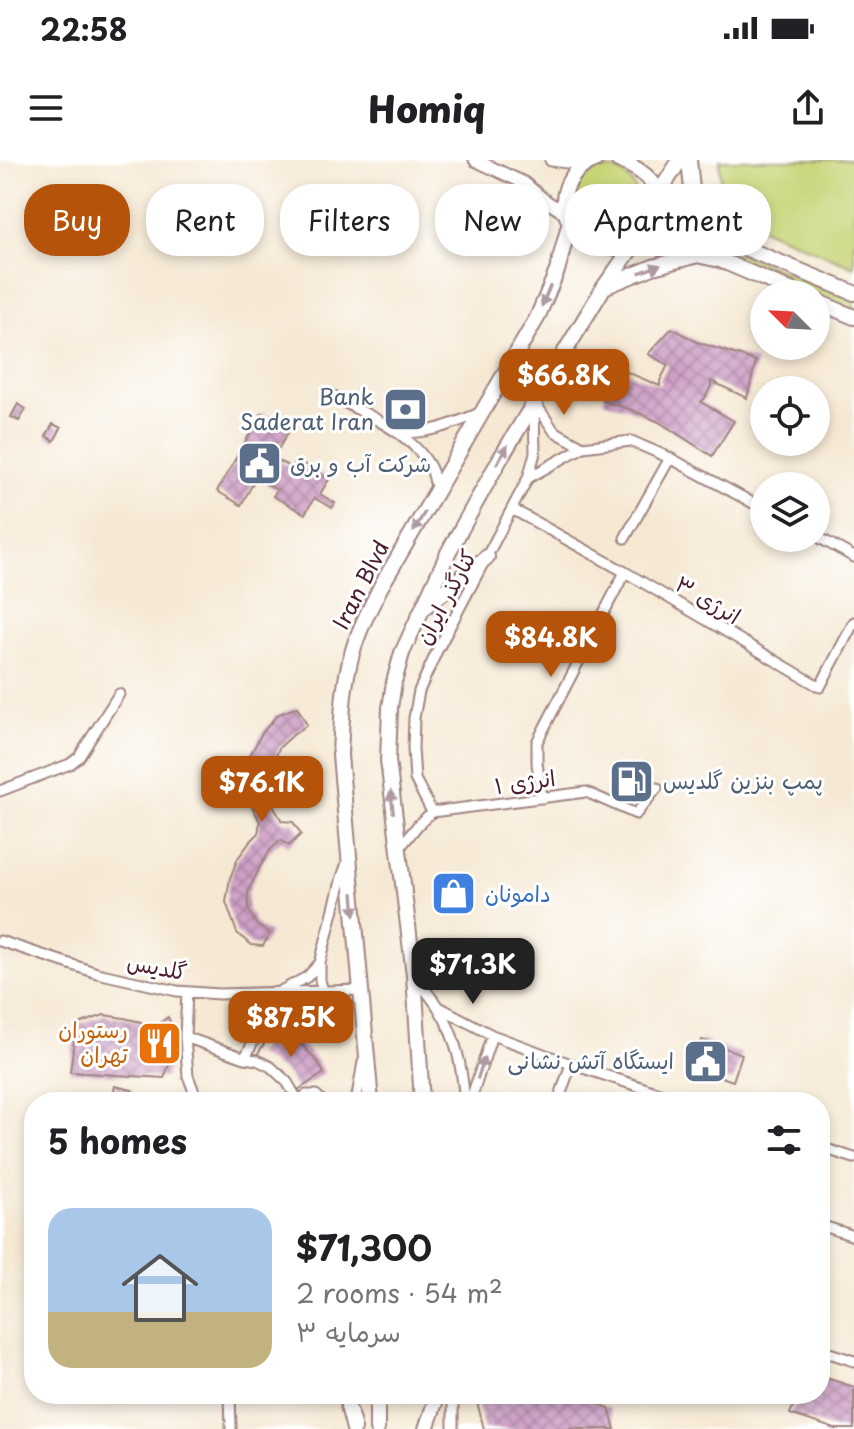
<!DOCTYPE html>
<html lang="en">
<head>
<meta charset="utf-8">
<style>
	:root { --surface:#fff; --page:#f2f2f2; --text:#202124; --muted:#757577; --accent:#b45309 }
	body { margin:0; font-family:"Playpen Sans","Playpen Sans Arabic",sans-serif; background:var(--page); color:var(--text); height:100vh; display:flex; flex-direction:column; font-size:30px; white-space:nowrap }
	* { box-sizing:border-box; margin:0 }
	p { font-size:26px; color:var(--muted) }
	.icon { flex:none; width:44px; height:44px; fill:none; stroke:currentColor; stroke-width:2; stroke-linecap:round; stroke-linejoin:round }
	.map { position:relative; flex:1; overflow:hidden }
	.sheet { position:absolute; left:24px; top:932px; width:806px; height:312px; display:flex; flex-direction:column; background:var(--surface); border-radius:32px; box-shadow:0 4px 12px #0003 }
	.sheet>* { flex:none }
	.banner { position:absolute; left:24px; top:24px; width:806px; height:72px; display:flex; gap:16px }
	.needle { width:52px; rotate:294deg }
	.controls { position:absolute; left:750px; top:120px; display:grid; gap:16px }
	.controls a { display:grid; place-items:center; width:80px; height:80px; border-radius:50%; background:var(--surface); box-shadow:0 4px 12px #0003; font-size:40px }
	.price { position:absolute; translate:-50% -68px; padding:0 18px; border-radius:16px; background:var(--accent); color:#fff; font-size:26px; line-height:52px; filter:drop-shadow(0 2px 4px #0008) }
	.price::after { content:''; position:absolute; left:50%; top:48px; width:24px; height:18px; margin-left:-12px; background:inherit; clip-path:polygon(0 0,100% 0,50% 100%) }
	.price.on { background:#222; color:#fff }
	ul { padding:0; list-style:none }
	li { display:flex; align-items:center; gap:24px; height:200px; padding:0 24px }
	li span { display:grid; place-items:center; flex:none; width:224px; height:160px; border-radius:24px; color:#555 }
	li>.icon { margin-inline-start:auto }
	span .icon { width:96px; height:96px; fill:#fffc; stroke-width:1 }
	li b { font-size:34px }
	h2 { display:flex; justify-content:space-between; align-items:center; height:96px; padding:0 24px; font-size:34px }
	.pill { padding:0 28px; border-radius:32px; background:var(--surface); box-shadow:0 4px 12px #0003; font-size:28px; line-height:72px }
	.pill.on { background:var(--accent); color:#fff }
	.status { display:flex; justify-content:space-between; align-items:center; height:56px; padding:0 40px; background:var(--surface); direction:ltr }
	.status svg { height:22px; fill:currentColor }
	header { display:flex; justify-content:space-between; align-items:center; height:104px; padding:0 24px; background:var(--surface); font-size:36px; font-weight:800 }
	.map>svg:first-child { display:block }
</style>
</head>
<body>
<div class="status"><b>22:58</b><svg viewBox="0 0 49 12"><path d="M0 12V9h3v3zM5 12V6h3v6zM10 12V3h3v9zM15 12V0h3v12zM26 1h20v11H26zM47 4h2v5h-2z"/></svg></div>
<header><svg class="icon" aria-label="menu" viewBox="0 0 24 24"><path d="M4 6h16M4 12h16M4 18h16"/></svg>Homiq<svg class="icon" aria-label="share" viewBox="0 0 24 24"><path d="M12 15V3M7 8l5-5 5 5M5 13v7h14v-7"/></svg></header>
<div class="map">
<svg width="854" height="1269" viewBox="0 0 854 1269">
	<defs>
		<pattern id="building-cross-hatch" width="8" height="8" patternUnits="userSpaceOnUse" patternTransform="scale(2)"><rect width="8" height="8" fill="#cfa1c7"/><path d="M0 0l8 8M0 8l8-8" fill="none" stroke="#aa83a2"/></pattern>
	</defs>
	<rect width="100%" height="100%" fill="#fff"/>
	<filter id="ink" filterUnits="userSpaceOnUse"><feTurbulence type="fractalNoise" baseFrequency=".0125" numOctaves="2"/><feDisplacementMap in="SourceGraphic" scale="16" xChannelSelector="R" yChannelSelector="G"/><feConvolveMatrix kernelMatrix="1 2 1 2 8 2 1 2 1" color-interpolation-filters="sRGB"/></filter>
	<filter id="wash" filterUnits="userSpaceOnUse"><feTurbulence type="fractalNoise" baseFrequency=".006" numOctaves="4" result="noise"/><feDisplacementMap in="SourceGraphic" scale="32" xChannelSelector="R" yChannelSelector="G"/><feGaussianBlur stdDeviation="1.8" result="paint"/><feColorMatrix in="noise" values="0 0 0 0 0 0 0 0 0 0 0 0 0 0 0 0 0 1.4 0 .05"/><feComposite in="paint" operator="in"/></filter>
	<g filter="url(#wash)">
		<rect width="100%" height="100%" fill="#f6e9d4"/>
		<path fill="#c6d475" stroke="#887a50" stroke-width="2" d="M720 0H854V107L735 57C725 38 718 22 720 0Z
			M575 40a31 31 0 1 1 62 0a31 31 0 1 1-62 0Z
			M671 55 719 84 854 141V154L816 138V134H807L693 86 660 79Z"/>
		<g id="blocks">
			<path fill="url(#building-cross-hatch)" d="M672 168 697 182 756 201 747 238 711 221V226L705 238 701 242 734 261 712 296 659 262 632 250 603 241 615 207 660 226V221L668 205 648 194Z
				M18 244 26 249 19 261 11 257Z
				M262 253 290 269 273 298 292 308 296 300 329 319 320 334 335 343 332 348 314 338 305 354 273 336 277 330 256 318 241 345 217 331Z
				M53 264 61 268 54 281 46 276Z
				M297 547 307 565 293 575 279 588 271 610 267 630 275 649 282 661 293 662 301 674 289 686 281 680 271 689 261 705 248 731V749L257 765 270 773 263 786 251 785 237 773 226 742 230 718 238 698 250 682 258 674 260 662 248 638 247 624 249 597 262 573 277 555Z
				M104 855 124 858 141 862 148 872 168 857 174 871 172 897 164 918 70 912 76 865Z
				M273 869 286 873 303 886 318 902 324 913 298 930 284 911 257 895Z
				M702 880 742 894 733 921 692 907Z
				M115 926 132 930 130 942H111Z
				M820 1216 854 1227V1269H835L790 1254 798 1234H820Z
				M475 1234H575L609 1248 615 1269H484Z"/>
		</g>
	</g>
	<g filter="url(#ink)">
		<use href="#blocks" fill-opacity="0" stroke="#a08480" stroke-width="2"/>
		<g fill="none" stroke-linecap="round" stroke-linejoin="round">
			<defs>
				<path id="minor" d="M331 235C364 254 416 274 432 311 434 317 435 324 437 330
					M534 241 554 271 583 287
					M398 273C434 273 450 265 482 252
					M528 318 583 287 631 281 670 298 764 349
					M512 349 625 412 820 527 854 462
					M816 376 854 397
					M625 378 670 298
					M0 631 70 604 79 597 119 534
					M542 638 537 603V582L625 412
					M432 652 415 619 413 588 414 558 419 531 437 491 528 318 535 293 534 247
					M398 690 418 665 432 652 586 632 636 654 657 628
					M0 781 97 813 177 831 219 834 362 830
					M320 803V820L323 831
					M416 818C423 828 433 838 439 849 457 877 462 910 465 942
					M187 832 185 877 188 916 198 942
					M439 847 492 875 571 904 686 942
					M185 877 245 898 257 900 271 907 287 922 299 942
					M245 898 277 833 307 817 320 803 342 717 347 703
					M299 942 306 935H316L323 942
					M356 942 363 902
					M470 942 492 875
					M558 942 571 904
					M820 987 854 998
					M820 1065 854 1076
					M820 1190 854 1201
					M230 1234 231 1269
					M453 1269V1234"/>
				<path id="tertiary" d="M475 0 524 23 543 39 566 54
					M551 0 584 4"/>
				<path id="primary" d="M595 0C568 10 554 41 572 65 591 90 634 98 654 70 677 37 647 11 618 0
					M689 0 692 30 711 73
					M659 33 680 0
					M661 41 711 74 854 133
					M641 83 720 100 800 134
					M604 127 653 107 694 96
					M816 141 854 157
					M425 447 487 397
					M371 942 340 595C342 553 343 512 359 473 365 457 373 443 380 428L537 158 557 111 570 61
					M422 942 414 815 388 600 390 548 394 522 402 493 449 391 500 299 604 127 633 86
					M348 1246 354 1269
					M377 1269V1234
					M426 1269 438 1234"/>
			</defs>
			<use href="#minor" stroke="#a08480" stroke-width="13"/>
			<use href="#tertiary" stroke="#a08480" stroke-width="15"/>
			<use href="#primary" stroke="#a08480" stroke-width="18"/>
			<use href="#minor" stroke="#fff" stroke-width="9"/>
			<use href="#tertiary" stroke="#fff" stroke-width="11"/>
			<use href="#primary" stroke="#fff" stroke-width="14"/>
		</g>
		<defs><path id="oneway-solid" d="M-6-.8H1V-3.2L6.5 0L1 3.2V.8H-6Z" transform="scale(2)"/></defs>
		<g fill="#ae9aa0">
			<use href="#oneway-solid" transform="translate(650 109) rotate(-20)"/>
			<use href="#oneway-solid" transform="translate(546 136) rotate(113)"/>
			<use href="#oneway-solid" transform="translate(502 295) rotate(-60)"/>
			<use href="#oneway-solid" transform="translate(419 362) rotate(120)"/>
			<use href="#oneway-solid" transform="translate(392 642) rotate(-97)"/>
			<use href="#oneway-solid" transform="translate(354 744) rotate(85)"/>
			<use href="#oneway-solid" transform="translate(481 908) rotate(-72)"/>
		</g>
	</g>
	<defs>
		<symbol id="bank-square" viewBox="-11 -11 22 22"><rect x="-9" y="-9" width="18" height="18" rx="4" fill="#5c6f8a" stroke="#fff"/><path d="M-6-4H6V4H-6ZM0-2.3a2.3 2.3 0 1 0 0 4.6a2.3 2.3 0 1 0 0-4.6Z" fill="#fff"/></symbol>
		<symbol id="civic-square" viewBox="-11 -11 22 22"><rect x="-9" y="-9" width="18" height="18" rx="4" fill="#5c6f8a" stroke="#fff"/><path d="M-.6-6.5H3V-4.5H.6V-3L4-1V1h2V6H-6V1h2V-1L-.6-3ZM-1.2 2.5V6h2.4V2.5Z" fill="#fff"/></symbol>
		<symbol id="fuel-square" viewBox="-11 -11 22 22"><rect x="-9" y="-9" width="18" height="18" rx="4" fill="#5c6f8a" stroke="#fff"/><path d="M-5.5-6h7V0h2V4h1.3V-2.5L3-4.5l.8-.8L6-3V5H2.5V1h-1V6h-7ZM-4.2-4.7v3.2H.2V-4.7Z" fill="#fff"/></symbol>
		<symbol id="shop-square" viewBox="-11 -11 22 22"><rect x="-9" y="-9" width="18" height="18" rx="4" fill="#3f7fe0" stroke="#fff"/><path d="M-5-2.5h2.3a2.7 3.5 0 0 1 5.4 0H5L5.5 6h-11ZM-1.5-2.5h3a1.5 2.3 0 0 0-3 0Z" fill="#fff"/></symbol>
		<symbol id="restaurant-square" viewBox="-11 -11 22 22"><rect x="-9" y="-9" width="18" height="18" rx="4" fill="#e8710a" stroke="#fff"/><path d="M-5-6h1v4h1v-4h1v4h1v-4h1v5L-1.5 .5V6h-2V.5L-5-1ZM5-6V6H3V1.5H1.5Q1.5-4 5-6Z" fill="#fff"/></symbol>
	</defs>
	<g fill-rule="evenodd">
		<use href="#bank-square" x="380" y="224" width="51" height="51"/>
		<use href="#civic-square" x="234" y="278" width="51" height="51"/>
		<use href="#fuel-square" x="606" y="596" width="51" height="51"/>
		<use href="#shop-square" x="428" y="708" width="51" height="51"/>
		<use href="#restaurant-square" x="134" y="858" width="51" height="51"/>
		<use href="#civic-square" x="680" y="876" width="51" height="51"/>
	</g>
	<g text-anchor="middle" stroke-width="6" stroke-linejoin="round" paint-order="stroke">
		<g font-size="22" fill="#4e5e75" stroke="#fff" text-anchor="end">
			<text x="374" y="245">Bank<tspan x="374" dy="25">Saderat Iran</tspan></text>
			<text x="290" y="312" text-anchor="start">شرکت آب و برق</text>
			<text x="663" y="629" text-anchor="start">پمپ بنزین گلدیس</text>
			<text x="674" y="909">ایستگاه آتش نشانی</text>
		</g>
		<g font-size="22" fill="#4a1f2b" stroke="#fff">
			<text transform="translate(361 425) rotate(-63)" y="8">Iran Blvd</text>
			<text transform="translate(446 437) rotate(-62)" y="8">کنارگذر ایران</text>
			<text transform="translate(708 440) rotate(31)" y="8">انرژی ۳</text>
			<text transform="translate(525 622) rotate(-8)" y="8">انرژی ۱</text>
			<text transform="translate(157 807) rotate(11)" y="8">گلدیس</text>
		</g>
		<g font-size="22" fill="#366cbe" stroke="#fff" text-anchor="start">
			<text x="485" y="742">دامونان</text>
		</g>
		<g font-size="22" fill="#c56008" stroke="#fff" text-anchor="end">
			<text x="128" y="878">رستوران<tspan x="128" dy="25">تهران</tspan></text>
		</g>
	</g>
</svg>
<div class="controls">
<a><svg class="needle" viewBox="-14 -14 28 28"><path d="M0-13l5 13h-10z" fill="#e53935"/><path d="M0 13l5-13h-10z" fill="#757577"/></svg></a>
<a><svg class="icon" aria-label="locate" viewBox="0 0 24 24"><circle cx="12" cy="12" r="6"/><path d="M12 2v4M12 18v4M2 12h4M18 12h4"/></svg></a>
<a><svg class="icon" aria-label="layers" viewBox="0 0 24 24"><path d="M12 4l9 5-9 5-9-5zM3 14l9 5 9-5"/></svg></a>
</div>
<b class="price" style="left:564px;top:257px">$66.8K</b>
<b class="price" style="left:551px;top:519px">$84.8K</b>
<b class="price" style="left:262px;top:664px">$76.1K</b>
<b class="price on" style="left:473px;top:846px">$71.3K</b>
<b class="price" style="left:291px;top:899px">$87.5K</b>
<div class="banner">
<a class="pill on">Buy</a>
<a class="pill">Rent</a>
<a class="pill">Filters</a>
<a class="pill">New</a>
<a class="pill">Apartment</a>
</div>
<section class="sheet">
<h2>5 homes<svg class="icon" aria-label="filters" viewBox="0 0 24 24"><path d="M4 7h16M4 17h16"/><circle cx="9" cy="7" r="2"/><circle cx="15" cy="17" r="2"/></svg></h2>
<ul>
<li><span style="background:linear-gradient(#a9c7e8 65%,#c2b280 0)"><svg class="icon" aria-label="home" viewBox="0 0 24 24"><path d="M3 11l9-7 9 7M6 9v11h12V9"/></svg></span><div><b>$71,300</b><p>2 rooms · 54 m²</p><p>سرمایه ۳</p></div></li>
</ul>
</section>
</div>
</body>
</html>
